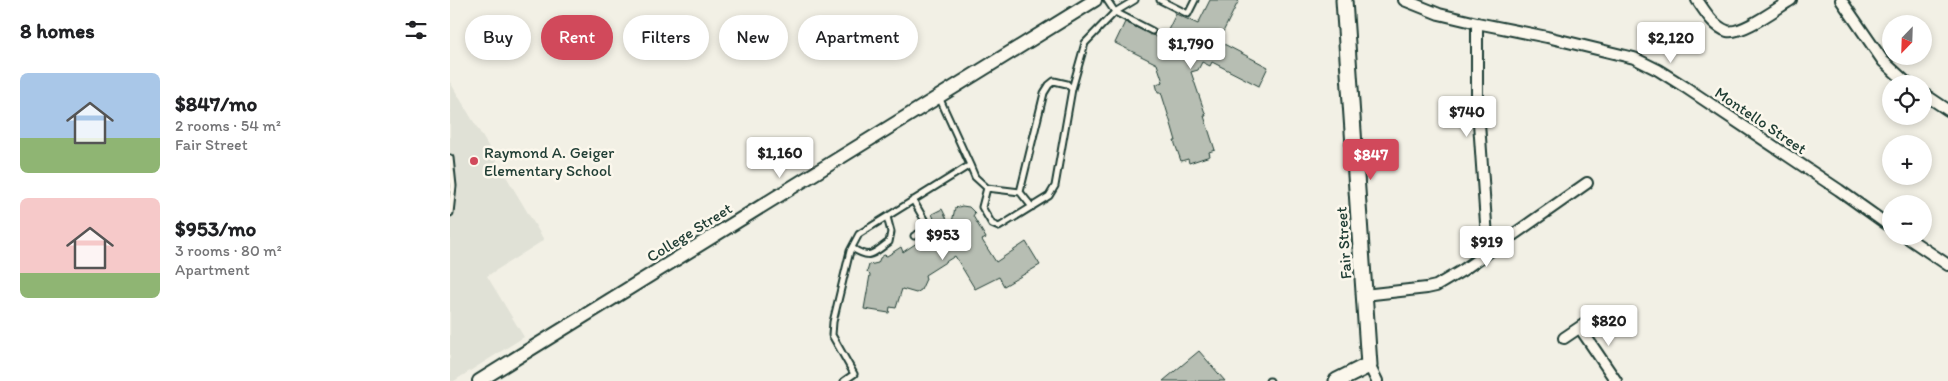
<!DOCTYPE html>
<html lang="en">
<head>
<meta charset="utf-8">
<style>
	:root { --surface:#fff; --page:#f2f2f2; --text:#202124; --muted:#757577; --accent:#d1495b }
	body { margin:0; font-family:Itim,sans-serif; background:var(--page); color:var(--text); height:100vh; display:flex; flex-direction:column; font-size:19px; white-space:nowrap }
	* { box-sizing:border-box; margin:0 }
	p { font-size:16px; color:var(--muted) }
	.icon { flex:none; width:28px; height:28px; fill:none; stroke:currentColor; stroke-width:2; stroke-linecap:round; stroke-linejoin:round }
	.map { position:relative; flex:1; overflow:hidden }
	.sheet { display:flex; flex-direction:column; background:var(--surface); width:450px }
	.sheet>* { flex:none }
	.guide { position:absolute; left:15px; top:15px; width:475px; height:45px; display:flex; gap:10px }
	.needle { width:32px; rotate:203deg }
	.buttons { position:absolute; left:1432px; top:15px; display:grid; gap:10px }
	.buttons a { display:grid; place-items:center; width:50px; height:50px; border-radius:50%; background:var(--surface); box-shadow:0 2px 8px #0003; font-size:25px }
	.price { position:absolute; translate:-50% -42px; padding:0 11px; border-radius:5px; background:#fff; color:#222; font-size:16px; line-height:32px; filter:drop-shadow(0 1px 2px #0008) }
	.price::after { content:''; position:absolute; left:50%; top:30px; width:15px; height:11px; margin-left:-8px; background:inherit; clip-path:polygon(0 0,100% 0,50% 100%) }
	.price.current { background:var(--accent); color:#fff }
	ul { padding:0; list-style:none }
	li { display:flex; align-items:center; gap:15px; height:125px; padding:0 20px }
	li span { display:grid; place-items:center; flex:none; width:140px; height:100px; border-radius:8px; color:#555 }
	li>.icon { margin-inline-start:auto }
	span .icon { width:60px; height:60px; fill:#fffc; stroke-width:1 }
	li b { font-size:21px }
	h2 { display:flex; justify-content:space-between; align-items:center; height:60px; padding:0 20px; font-size:21px }
	.pill { padding:0 18px; border-radius:22px; background:var(--surface); box-shadow:0 2px 8px #0003; font-size:18px; line-height:45px }
	.pill.current { background:var(--accent); color:#fff }
	main { display:flex; flex:1; min-height:0 }
	.map>svg:first-child { display:block }
</style>
</head>
<body>
<main>
<section class="sheet">
<h2>8 homes<svg class="icon" aria-label="filters" viewBox="0 0 24 24"><path d="M4 7h16M4 17h16"/><circle cx="9" cy="7" r="2"/><circle cx="15" cy="17" r="2"/></svg></h2>
<ul>
<li><span style="background:linear-gradient(#a9c7e8 65%,#8fb573 0)"><svg class="icon" aria-label="home" viewBox="0 0 24 24"><path d="M3 11l9-7 9 7M6 9v11h12V9"/></svg></span><div><b>$847/mo</b><p>2 rooms · 54 m²</p><p>Fair Street</p></div></li>
<li><span style="background:linear-gradient(#f6c9c9 75%,#8fb573 0)"><svg class="icon" aria-label="home" viewBox="0 0 24 24"><path d="M3 11l9-7 9 7M6 9v11h12V9"/></svg></span><div><b>$953/mo</b><p>3 rooms · 80 m²</p><p>Apartment</p></div></li>
</ul>
</section>
<div class="map">
<svg width="1498" height="381" viewBox="0 0 1498 381">
	<rect width="100%" height="100%" fill="#f2f0e5"/>
	<filter id="ink" filterUnits="userSpaceOnUse"><feTurbulence type="fractalNoise" baseFrequency=".02" numOctaves="2"/><feDisplacementMap in="SourceGraphic" scale="10" xChannelSelector="R" yChannelSelector="G"/><feConvolveMatrix kernelMatrix="1 2 1 2 8 2 1 2 1" color-interpolation-filters="sRGB"/></filter>
	<g filter="url(#ink)">
		<path fill="#e0e1d6" d="M0 82 94 240 37 276 74 337 4 381H0Z"/>
		<path fill="#b7beb3" stroke="#1f3d34" d="M760 0H789L770 38 774 40 772 43 818 67 809 86 762 62 760 66 752 62 748 70 741 72 756 116H754L765 150 759 152 760 156 739 163 738 159 731 161 724 141H726L722 127 711 92H708L706 84 713 82 707 64 665 43 675 22 713 40 726 14 748 24Z
			M512 206 519 207 525 213 523 216 536 238 532 240 546 262 576 242 590 265 554 286 549 277 525 289 505 256 475 275 476 279 471 290 466 293 452 289 446 308 440 307 439 313 414 309 420 275 417 272 419 265 428 263 430 258 434 255 437 256 451 247 453 252 482 233 485 221 482 214 492 209 501 227 505 208Z
			M749 351 775 381H713Z"/>
		<g fill="none" stroke-linecap="round" stroke-linejoin="round">
			<defs>
				<path id="service" d="M710 0 738 14 745 0
					M665 12 702 31
					M665 12 685 0
					M622 89 635 43 665 12 657 0
					M0 158 3 186 0 213
					M520 165 525 177 537 188 532 207 542 224 549 227 599 196 605 186 622 89 617 84 604 81 599 85 594 93 570 192 537 188
					M570 192 582 207
					M463 200 479 228 464 236
					M402 248C421 260 422 254 439 242L441 232 437 217
					M394 381 404 374 382 335 383 322 400 251 409 234 520 165 489 97
					M819 381H820"/>
				<path id="minor" d="M954 0 989 14 1027 23 1097 37 1184 58 1208 70 1235 87 1389 190 1441 227
					M1247 0C1255 11 1263 26 1277 31 1292 35 1327 8 1341 0
					M1391 0 1433 61 1458 84
					M1027 23V94L1038 252
					M1474 94 1498 110
					M1455 236 1498 265
					M914 295 977 288 986 286 1013 270 1137 183
					M1130 328 1166 381
					M1114 338 1148 315
					M919 365 927 381"/>
				<path id="tertiary" d="M29 381 645 0"/>
				<path id="secondary" d="M887 381 919 365 894 0"/>
			</defs>
			<use href="#service" stroke="#1f3d34" stroke-width="9"/>
			<use href="#minor" stroke="#1f3d34" stroke-width="14"/>
			<use href="#tertiary" stroke="#1f3d34" stroke-width="16"/>
			<use href="#secondary" stroke="#1f3d34" stroke-width="19"/>
			<use href="#service" stroke="#fbf7ec" stroke-width="5"/>
			<use href="#minor" stroke="#fbf7ec" stroke-width="10"/>
			<use href="#tertiary" stroke="#fbf7ec" stroke-width="12"/>
			<use href="#secondary" stroke="#fbf7ec" stroke-width="15"/>
		</g>
	</g>
	<circle fill="#d1495b" stroke="#fbf7ec" stroke-width="2" cx="24" cy="161" r="5"/>
	<g text-anchor="middle" stroke-width="5" stroke-linejoin="round" paint-order="stroke">
		<g font-size="16" fill="#1f3d34" stroke="#fbf7ec">
			<text transform="translate(1311 120) rotate(34)" y="6">Montello Street</text>
			<text transform="translate(239 232) rotate(-32)" y="6">College Street</text>
			<text transform="translate(893 243) rotate(-94)" y="6">Fair Street</text>
		</g>
		<g font-size="16" fill="#1f3d34" stroke="#fbf7ec" text-anchor="start">
			<text x="34" y="158">Raymond A. Geiger<tspan x="34" dy="18">Elementary School</tspan></text>
		</g>
	</g>
</svg>
<div class="buttons">
<a><svg class="needle" viewBox="-14 -14 28 28"><path d="M0-13l5 13h-10z" fill="#e53935"/><path d="M0 13l5-13h-10z" fill="#757577"/></svg></a>
<a><svg class="icon" aria-label="locate" viewBox="0 0 24 24"><circle cx="12" cy="12" r="6"/><path d="M12 2v4M12 18v4M2 12h4M18 12h4"/></svg></a>
<a>+</a>
<a>−</a>
</div>
<b class="price" style="left:1221px;top:64px">$2,120</b>
<b class="price" style="left:741px;top:70px">$1,790</b>
<b class="price" style="left:1017px;top:138px">$740</b>
<b class="price" style="left:330px;top:179px">$1,160</b>
<b class="price current" style="left:921px;top:181px">$847</b>
<b class="price" style="left:493px;top:261px">$953</b>
<b class="price" style="left:1037px;top:268px">$919</b>
<b class="price" style="left:1159px;top:347px">$820</b>
<div class="guide">
<a class="pill">Buy</a>
<a class="pill current">Rent</a>
<a class="pill">Filters</a>
<a class="pill">New</a>
<a class="pill">Apartment</a>
</div>
</div>
</main>
</body>
</html>
